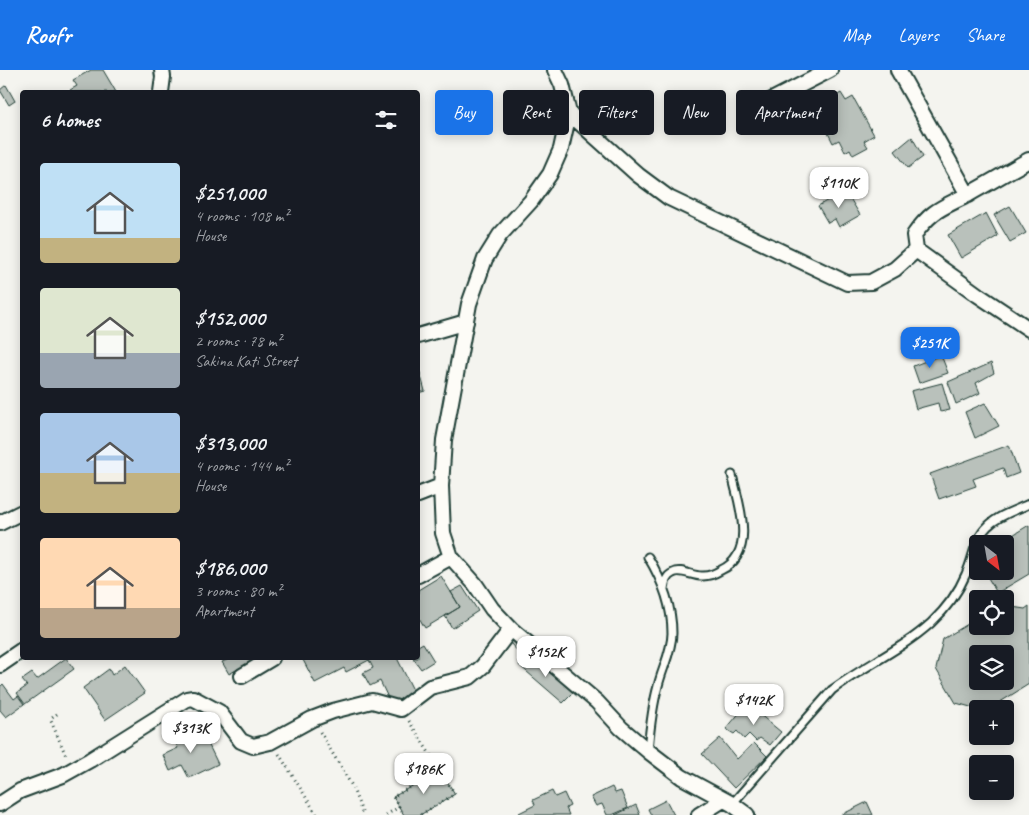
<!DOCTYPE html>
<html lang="en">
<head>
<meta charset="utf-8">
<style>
	:root { --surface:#171b24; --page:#20242c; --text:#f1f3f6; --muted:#9ea1a6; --accent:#1a73e8 }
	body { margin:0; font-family:Caveat,sans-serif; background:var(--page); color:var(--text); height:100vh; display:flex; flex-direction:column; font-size:19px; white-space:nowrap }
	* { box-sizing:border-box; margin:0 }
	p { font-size:16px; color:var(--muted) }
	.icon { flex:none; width:28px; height:28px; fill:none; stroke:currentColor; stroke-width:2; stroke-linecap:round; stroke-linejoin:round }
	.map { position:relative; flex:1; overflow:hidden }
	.panel { position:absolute; left:20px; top:20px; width:400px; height:570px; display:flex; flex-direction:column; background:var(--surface); border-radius:5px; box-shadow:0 2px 12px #0003 }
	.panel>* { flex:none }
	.top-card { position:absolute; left:435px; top:20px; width:475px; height:45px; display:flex; gap:10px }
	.needle { width:32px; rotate:149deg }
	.buttons { position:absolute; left:969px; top:465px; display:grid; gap:10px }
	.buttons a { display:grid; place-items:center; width:45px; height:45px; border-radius:5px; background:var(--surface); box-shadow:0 2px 12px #0003; font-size:25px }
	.price { position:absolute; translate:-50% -42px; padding:0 11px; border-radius:10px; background:#fff; color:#222; font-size:16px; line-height:32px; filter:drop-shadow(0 1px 2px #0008) }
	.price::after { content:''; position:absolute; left:50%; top:30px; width:15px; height:11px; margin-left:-8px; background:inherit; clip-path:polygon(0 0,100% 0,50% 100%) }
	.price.current { background:var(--accent); color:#fff }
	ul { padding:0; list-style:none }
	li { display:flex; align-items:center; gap:15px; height:125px; padding:0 20px }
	li span { display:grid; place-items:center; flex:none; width:140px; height:100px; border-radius:5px; color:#555 }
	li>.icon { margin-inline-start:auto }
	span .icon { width:60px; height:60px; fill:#fffc; stroke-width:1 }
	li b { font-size:21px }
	h2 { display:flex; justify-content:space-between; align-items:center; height:60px; padding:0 20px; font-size:21px }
	.chip { padding:0 18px; border-radius:5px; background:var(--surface); box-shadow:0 2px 12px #0003; font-size:18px; line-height:45px }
	.chip.current { background:var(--accent); color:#fff }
	header { display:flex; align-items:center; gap:30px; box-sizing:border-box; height:70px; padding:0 25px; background:var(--accent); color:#fff }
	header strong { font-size:24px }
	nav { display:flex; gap:28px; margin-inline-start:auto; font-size:18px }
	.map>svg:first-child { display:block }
</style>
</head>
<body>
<header>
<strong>Roofr</strong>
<nav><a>Map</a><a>Layers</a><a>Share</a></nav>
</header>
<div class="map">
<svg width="1029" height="745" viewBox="0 0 1029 745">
	<rect width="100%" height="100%" fill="#f4f4ef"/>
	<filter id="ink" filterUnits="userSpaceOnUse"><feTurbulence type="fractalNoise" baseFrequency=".02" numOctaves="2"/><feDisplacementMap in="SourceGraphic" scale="10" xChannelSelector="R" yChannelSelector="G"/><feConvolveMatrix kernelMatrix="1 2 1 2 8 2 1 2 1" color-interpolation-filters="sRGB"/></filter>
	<g filter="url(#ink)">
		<path fill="#b9c1bb" stroke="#1f3d34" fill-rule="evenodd" d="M91 0H103L116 22H72L70 20 77 16 73 10Z
			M6 15 15 31 9 35 0 20Z
			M841 23 846 31 853 27 874 65 864 71 868 77 853 85 850 79 845 82 839 70 833 73 827 61 832 58 825 46 830 43 824 33Z
			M912 67 923 87 908 98 895 81Z
			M845 120 860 145 839 157 835 149 828 153 818 136Z
			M1010 136 1026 163 1010 172 994 145Z
			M986 143 998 166 961 188 948 165Z
			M941 285 948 303 919 313 913 296Z
			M991 293 994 303 976 313 980 323 956 334 948 312Z
			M418 295 425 321 418 323Z
			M942 313 950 340 940 342 938 333 916 339 911 321Z
			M985 333 999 356 975 368 965 342Z
			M1009 375 1019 403 1006 408 1003 398 973 409 976 416 939 429 930 404Z
			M1029 455V504L997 523 984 501H1005V474H998Z
			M441 506 460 537 425 558 418 546V520Z
			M462 516 478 541 452 558 445 546 460 537 451 522Z
			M1005 536 1025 539 1029 536V614L989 639H978L956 633 936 599 943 569 978 548V556H1005ZM978 584H1005V611H978Z
			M515 566 530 582 524 588 509 572Z
			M423 573 434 591 421 599 413 588H418V576Z
			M530 582 573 623 563 633 519 595Z
			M66 588 74 599 25 634 17 623 27 616 22 610 32 603 37 609Z
			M232 588H252L254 590 229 604 222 592Z
			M302 588H368L369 590 346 602 344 598 315 613Z
			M368 588H397L414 622 391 634 380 611 370 616 363 603 373 598Z
			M125 595 145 623 105 650 83 618 109 599 112 605Z
			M3 614 14 629 18 626 24 634 6 647 0 640V617Z
			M747 634 781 662 770 675 760 668 756 671 749 664 744 669 737 661 734 664 726 659Z
			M200 657 218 694 189 708 182 695 170 701 163 685 178 678 174 669Z
			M720 668 737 689 754 673 767 686 734 718 702 684Z
			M440 700 455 724 420 745H404L393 727Z
			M612 717 615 723 621 721 628 738 612 745H607L602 734 596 736 591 727Z
			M552 721 555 727 564 723 570 736 566 738 569 745H520L519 743 535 735 533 730Z
			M666 730 674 745H651L648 739Z
			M867 732 873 745H841Z
			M636 735 640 745H615Z"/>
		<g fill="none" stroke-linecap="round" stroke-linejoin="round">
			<defs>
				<path id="service" d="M664 519C665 512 666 506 673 503 681 498 693 507 703 506 709 506 716 503 721 500 757 484 739 433 732 405
					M648 680C650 658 652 637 658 616 662 599 672 581 672 563 672 536 662 510 648 487
					M732 734 832 620C864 596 901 580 931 553 946 539 958 523 966 504 974 487 974 469 988 456 999 445 1016 440 1029 434"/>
				<path id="minor" d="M555 0 562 15 569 43 561 79 550 104 531 131 500 165 485 189 469 234 444 370 441 416 443 463 451 487 475 514 492 539 511 559 597 632 621 658 648 681 682 707 732 734 747 745
					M898 0 968 125
					M161 22 163 7 162 0
					M756 38 830 0
					M569 43 638 105 669 128 847 213 871 212 895 199 916 180
					M1029 90C1009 101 989 113 969 124 943 138 932 139 914 165L916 180 978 225 1029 259
					M418 266 466 252
					M418 425 441 416
					M0 453 22 442
					M418 505 451 487
					M0 595 22 580
					M242 606 272 588
					M0 734 20 721 63 705 90 690 187 629 193 628 219 642 241 671 253 676 270 672 312 649 333 641 372 631 401 639 430 617 470 607 483 596 511 559
					M699 745 723 730"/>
			</defs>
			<use href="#service" stroke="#1f3d34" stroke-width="11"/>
			<use href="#minor" stroke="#1f3d34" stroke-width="18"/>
			<path stroke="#1f3d34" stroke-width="3" stroke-dasharray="1 4" stroke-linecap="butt" d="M57 644 52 648 51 651 67 688
				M409 651 455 724 420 745
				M320 662 352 716 363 745
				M279 684 317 745
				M399 737 393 727 440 700
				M386 745 399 737 404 745"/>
			<use href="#service" stroke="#fdfcf7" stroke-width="7"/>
			<use href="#minor" stroke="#fdfcf7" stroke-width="14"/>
		</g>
	</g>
</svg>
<div class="buttons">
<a><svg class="needle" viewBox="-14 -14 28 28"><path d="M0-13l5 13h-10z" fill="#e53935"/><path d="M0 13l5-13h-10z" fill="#9ea1a6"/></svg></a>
<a><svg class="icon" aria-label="locate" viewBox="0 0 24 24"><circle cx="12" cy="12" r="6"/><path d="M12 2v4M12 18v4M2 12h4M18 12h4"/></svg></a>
<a><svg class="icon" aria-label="layers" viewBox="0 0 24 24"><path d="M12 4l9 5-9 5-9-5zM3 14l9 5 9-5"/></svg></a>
<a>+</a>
<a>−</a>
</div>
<b class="price" style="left:839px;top:139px">$110K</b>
<b class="price current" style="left:930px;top:299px">$251K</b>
<b class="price" style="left:546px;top:608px">$152K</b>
<b class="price" style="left:754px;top:656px">$142K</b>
<b class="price" style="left:191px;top:684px">$313K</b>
<b class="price" style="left:424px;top:725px">$186K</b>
<div class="top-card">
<a class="chip current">Buy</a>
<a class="chip">Rent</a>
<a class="chip">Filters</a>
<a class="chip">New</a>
<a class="chip">Apartment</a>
</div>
<section class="panel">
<h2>6 homes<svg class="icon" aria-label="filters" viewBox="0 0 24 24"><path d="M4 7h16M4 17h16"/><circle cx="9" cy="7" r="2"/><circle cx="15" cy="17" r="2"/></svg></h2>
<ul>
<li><span style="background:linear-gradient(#bfe0f5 75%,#c2b280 0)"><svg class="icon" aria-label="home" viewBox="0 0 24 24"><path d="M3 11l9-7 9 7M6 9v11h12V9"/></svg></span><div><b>$251,000</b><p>4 rooms · 108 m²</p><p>House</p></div></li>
<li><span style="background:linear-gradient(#dfe7d0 65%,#9aa5b1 0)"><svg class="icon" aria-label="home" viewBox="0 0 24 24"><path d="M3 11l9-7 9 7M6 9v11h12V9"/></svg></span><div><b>$152,000</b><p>2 rooms · 78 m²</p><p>Sakina Kati Street</p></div></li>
<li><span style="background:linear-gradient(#a9c7e8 60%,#c2b280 0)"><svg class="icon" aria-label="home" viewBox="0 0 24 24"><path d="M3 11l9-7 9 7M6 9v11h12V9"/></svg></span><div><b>$313,000</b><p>4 rooms · 144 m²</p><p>House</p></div></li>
<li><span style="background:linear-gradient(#ffd9b3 70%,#b9a48a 0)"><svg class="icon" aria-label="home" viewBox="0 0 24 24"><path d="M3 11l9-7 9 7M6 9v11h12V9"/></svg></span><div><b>$186,000</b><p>3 rooms · 80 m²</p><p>Apartment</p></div></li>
</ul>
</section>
</div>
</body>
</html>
